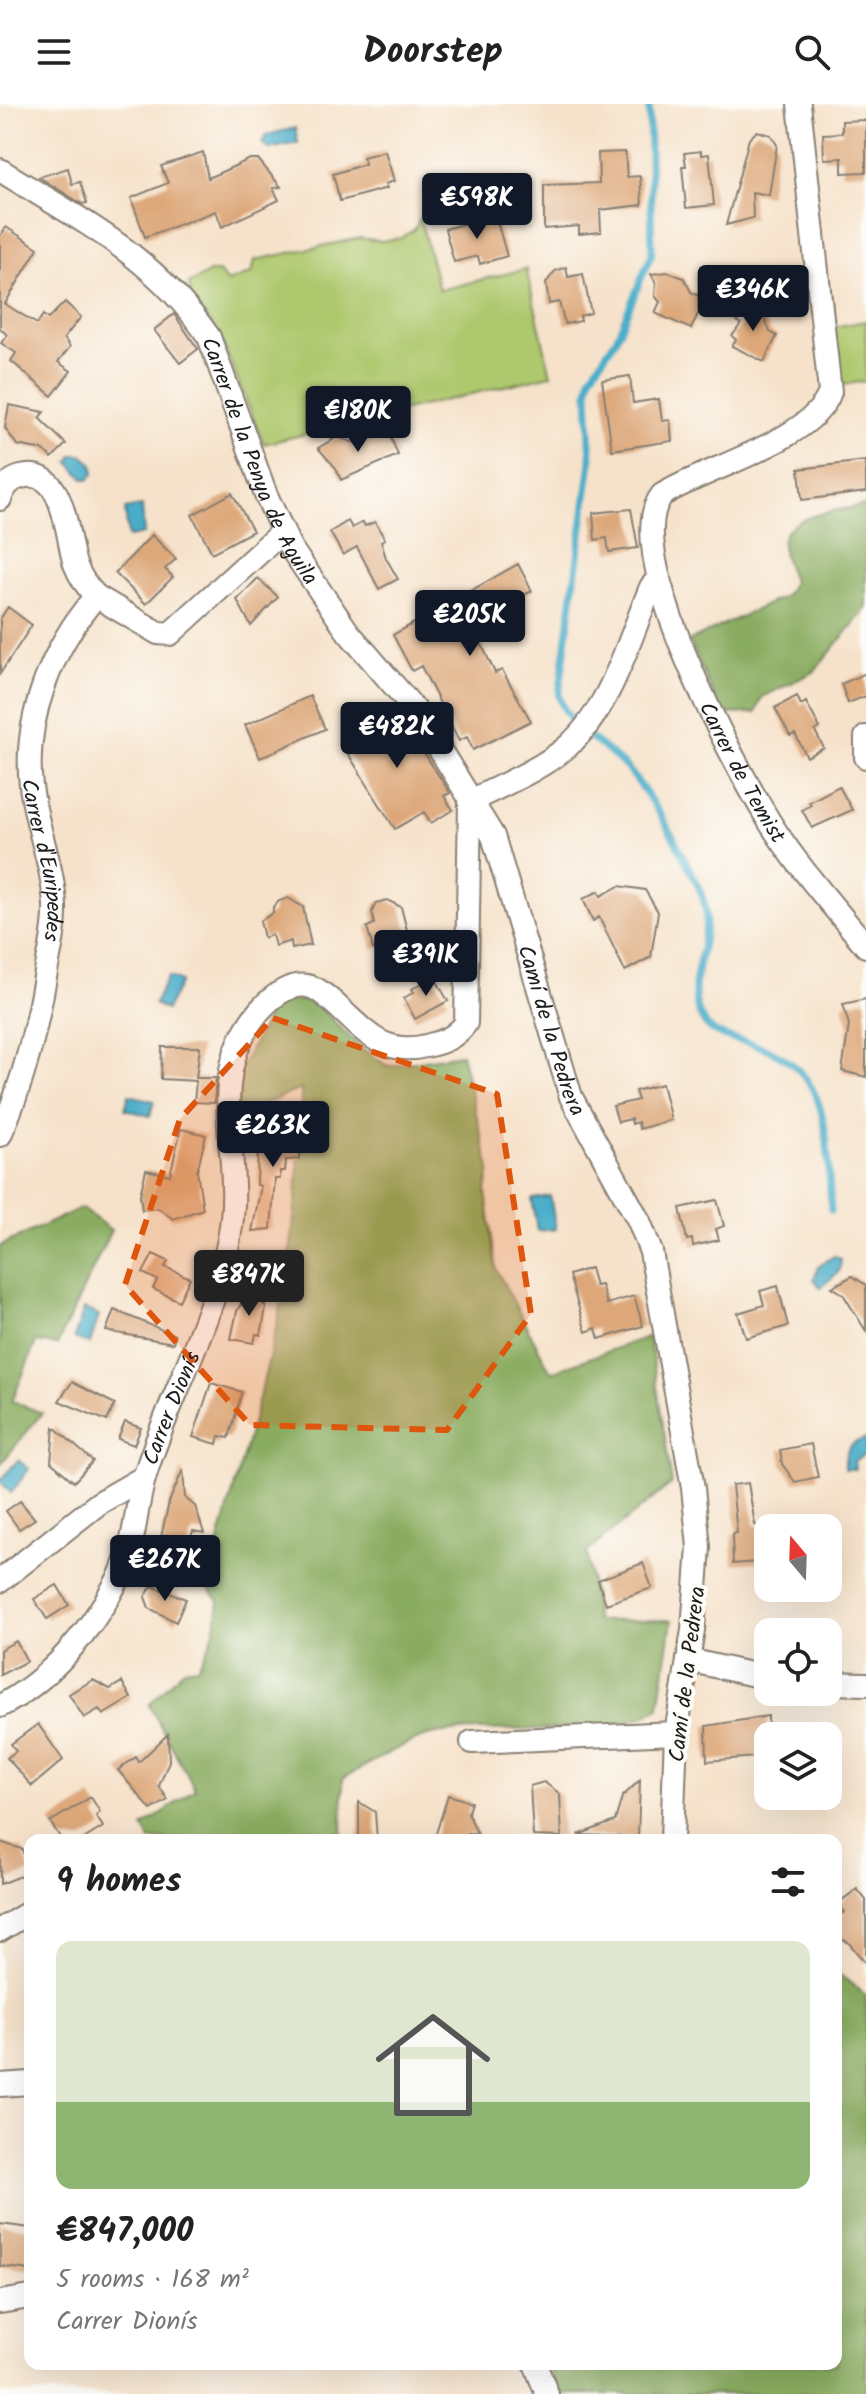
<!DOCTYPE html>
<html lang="en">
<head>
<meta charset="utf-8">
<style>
	:root { --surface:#fff; --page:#f6f6f6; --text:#222; --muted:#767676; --accent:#111827 }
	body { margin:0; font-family:Kalam,sans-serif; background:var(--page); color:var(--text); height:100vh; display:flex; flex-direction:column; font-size:30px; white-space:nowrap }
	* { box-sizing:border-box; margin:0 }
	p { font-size:26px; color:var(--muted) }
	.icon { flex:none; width:44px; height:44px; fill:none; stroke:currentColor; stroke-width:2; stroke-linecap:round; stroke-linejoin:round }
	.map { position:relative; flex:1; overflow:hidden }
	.panel { position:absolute; left:24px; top:1730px; width:818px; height:536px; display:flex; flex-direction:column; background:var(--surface); border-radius:16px; box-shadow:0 8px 32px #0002 }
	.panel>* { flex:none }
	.needle { width:52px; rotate:341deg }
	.fabs { position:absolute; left:754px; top:1410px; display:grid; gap:16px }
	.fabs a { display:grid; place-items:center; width:88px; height:88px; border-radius:16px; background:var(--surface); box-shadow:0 8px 32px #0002; font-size:40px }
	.price { position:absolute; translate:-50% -68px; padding:0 18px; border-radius:8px; background:var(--accent); color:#fff; font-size:26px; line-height:52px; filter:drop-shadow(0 2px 4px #0008) }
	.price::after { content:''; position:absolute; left:50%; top:48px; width:24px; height:18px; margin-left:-12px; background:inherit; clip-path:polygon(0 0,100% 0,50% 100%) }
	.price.on { background:#222; color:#fff }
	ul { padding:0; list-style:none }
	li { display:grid; align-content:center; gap:16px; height:424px; padding:0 32px }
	li span { display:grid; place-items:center; height:248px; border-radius:16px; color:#555 }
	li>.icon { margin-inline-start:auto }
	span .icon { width:144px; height:144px; fill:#fffc; stroke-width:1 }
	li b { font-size:34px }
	h2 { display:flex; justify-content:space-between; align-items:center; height:96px; padding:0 32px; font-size:34px }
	header { display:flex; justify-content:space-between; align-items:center; height:104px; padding:0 32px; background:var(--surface); font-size:36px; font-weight:700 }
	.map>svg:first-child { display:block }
</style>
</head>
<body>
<header><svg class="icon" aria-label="menu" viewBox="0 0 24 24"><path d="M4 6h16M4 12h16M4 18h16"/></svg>Doorstep<svg class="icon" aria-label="search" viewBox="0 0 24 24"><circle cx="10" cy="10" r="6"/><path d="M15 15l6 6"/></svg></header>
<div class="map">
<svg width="866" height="2290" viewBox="0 0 866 2290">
	<rect width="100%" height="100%" fill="#fdfcf7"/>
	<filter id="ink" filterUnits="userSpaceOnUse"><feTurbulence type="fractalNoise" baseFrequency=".0125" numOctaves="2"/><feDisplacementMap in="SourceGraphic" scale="16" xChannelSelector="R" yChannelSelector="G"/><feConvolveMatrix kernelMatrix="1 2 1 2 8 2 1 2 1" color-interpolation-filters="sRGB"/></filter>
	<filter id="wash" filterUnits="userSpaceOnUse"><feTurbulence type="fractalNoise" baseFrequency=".006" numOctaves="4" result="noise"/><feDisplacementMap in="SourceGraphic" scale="32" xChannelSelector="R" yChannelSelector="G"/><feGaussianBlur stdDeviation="1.8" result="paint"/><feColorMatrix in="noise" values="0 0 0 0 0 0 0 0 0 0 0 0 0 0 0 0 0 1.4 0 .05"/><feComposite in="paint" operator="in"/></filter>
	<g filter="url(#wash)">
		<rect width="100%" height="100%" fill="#f6e2ca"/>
		<path fill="#aec86d" stroke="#657244" stroke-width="2" d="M420 114 439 186 526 165 551 271 264 340 219 230 191 194 189 180 210 168H219L227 178 252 169 255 156 360 134 381 137 401 134 415 125Z
			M866 217V277L842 281 833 223Z"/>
		<path fill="#8aac60" stroke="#53643e" stroke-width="2" d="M866 401V505L814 568 762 593 756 609 722 610 689 537 785 492 793 478C790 467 782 451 782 440 784 409 844 406 866 401Z
			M312 896 361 944 388 962 461 950 490 1065 486 1088 496 1165 551 1268 649 1232 672 1379 587 1448 596 1517 672 1516 659 1604C607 1639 495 1617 432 1631 405 1637 369 1661 343 1674L342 1736H150L143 1723 195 1685 149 1601 184 1565 197 1563C212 1541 216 1523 219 1497L207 1482C234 1378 269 1274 287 1168 297 1107 300 1046 301 985L237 1011 240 965 269 910 285 897Z
			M81 1104 111 1126 57 1241 36 1238 12 1297 42 1309 0 1361V1142Z
			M836 1868 866 1891V2290H560L546 2260H836Z"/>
		<path fill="#4aadc9" stroke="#336472" stroke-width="2" d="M295 24 298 39 269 45 262 39 266 31Z
			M73 351H82L93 360 94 369 89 375H84L69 358Z
			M142 402 144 430 128 433 125 405Z
			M168 872 181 878 166 906 154 900Z
			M129 991 154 997 150 1012 125 1005Z
			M550 1092 556 1125 537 1127 532 1095Z
			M834 1152 841 1155 840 1166 821 1184 814 1175 818 1163Z
			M84 1205 99 1211 90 1240 74 1234Z
			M866 1335V1349L854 1357 855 1365H845C844 1348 848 1338 866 1335Z
			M18 1356 29 1365 11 1389 0 1377Z"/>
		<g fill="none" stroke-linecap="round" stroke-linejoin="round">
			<path stroke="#4aadc9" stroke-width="7" d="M649 0 652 149 616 235 591 272 588 287 591 357 559 592C567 626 611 643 632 670 653 697 671 727 686 758 694 773 704 790 706 808 709 842 683 883 702 915 711 932 731 934 749 939 834 961 826 1033 831 1106"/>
		</g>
		<g id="blocks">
			<path fill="#dda779" d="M866 16V68L842 69V54L824 55 823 30 842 29V17Z
				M757 27 771 31 777 41 769 91 752 88 753 114 726 121 749 35Z
				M385 47 394 77 385 80 387 84 340 97 333 70 365 60 363 53Z
				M701 47V51L709 50 714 101 686 104 682 62H686L684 49Z
				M203 48 208 74 250 55H258L281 83 273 84 279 96 222 123 216 107 145 133 131 94 168 79 161 62Z
				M625 48 627 73 640 72 642 101 600 106 601 128 579 130V122L544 125V81L599 79 598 49Z
				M68 64 72 80 80 78 87 99 82 100 39 73Z
				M495 111 507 152 480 160 478 152 454 158 445 125Z
				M6 123 38 144 5 200 37 220 43 211 48 215 65 198 81 213 64 234 70 243 58 258 71 267 52 292 11 257 16 249 1 239 7 231 0 224V132Z
				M566 163 568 173 583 170 591 209 580 212 581 217 565 220 559 198 549 200 546 179 555 167Z
				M668 168 684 174 691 188 705 195 691 225 655 209 660 198 655 192 656 179 651 170Z
				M745 203 762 207 770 228 777 232 764 258 732 242 736 236 732 232 741 220 727 209Z
				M174 210 198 245 180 259 154 226Z
				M630 272 633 299 659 295 662 317 670 316 672 337 612 346 602 276Z
				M9 301 44 308 39 314 66 340 52 354 43 346 17 341 5 324Z
				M389 329 398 351 341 376 336 364 318 344 337 333 356 339Z
				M866 357V388L802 396 799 365Z
				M232 389 253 427 212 449 192 411Z
				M631 405 638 444 609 448 607 434 595 436 593 409Z
				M348 417 352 424 363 418 365 422 375 418 385 435 381 437 386 454 398 475 379 485 357 443 343 451 330 428Z
				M152 431 176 455 165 465 173 473 146 500 115 469Z
				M518 460 532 487 516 495 525 512 480 537 495 569 502 566 531 617 473 646 467 633 459 637 421 562 412 567 393 531Z
				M258 474 278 493 251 522 237 496Z
				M8 503 32 521 0 570V515Z
				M866 569V592L848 599 841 580Z
				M310 592 325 625 260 654 245 621Z
				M797 592 801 601 806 598 820 624 815 627 824 644 807 653 795 630 790 632 775 604Z
				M395 604 450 689 444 692 453 706 431 719 424 708 395 725 340 637Z
				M839 682 852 706 812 724 802 706 811 701 809 698Z
				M619 782 645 786 658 808 651 853 625 867 599 813 593 817 583 795 599 787 601 792Z
				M288 794 303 803 311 841 292 845 291 837 275 842 272 831 264 834 260 817 273 809V803L279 797Z
				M387 796 401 803 411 842 393 848 391 840 373 845 367 823 374 820 372 808 376 799Z
				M434 872 448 897 415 915 404 894 414 888 412 885Z
				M866 895V973L842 967 849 921 843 900Z
				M162 943H200L196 974H216L214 999 194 998 196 977 161 975Z
				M662 980 671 1016 639 1025 638 1018 632 1020 631 1015 618 1018 613 1002 638 996 635 987Z
				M264 1020 285 1021 288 1031 300 1032V1055L286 1056 285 1067H280V1075H275L271 1125 252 1127 261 1082 257 1081 258 1042 263 1043Z
				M181 1025 206 1031 197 1067 203 1105 173 1115 158 1104 142 1106 140 1091 146 1066 170 1071Z
				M717 1096 724 1122 716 1125 719 1136 693 1142 692 1135 687 1136 680 1104Z
				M153 1150 168 1157 165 1163 190 1174 179 1197 153 1185 157 1176 143 1169Z
				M590 1164 595 1182 601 1181 607 1200 634 1192 643 1222 599 1235 596 1224 586 1228 569 1171Z
				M852 1172 866 1181V1227L843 1190 832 1183Z
				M253 1182 266 1204 261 1231 256 1230 254 1239 231 1235 237 1207Z
				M778 1182 788 1222 746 1234 738 1209 764 1201 760 1187Z
				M114 1206 175 1231 173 1239 106 1227Z
				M72 1278 115 1300 107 1317 59 1297Z
				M211 1279 242 1288 229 1334 219 1332 217 1340 193 1333Z
				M125 1318 141 1324 134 1341 118 1335Z
				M54 1323 93 1357 74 1378 51 1358Z
				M811 1340 818 1373 795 1378 782 1360 780 1346Z
				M183 1365 185 1394 195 1402 204 1429 193 1427 185 1451 162 1446 164 1435 161 1433 169 1398Z
				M748 1379 755 1421 768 1426V1457L733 1460 732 1430 737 1429 732 1381Z
				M20 1397 35 1415 19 1425 6 1407Z
				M643 1459 652 1484 606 1500 598 1476Z
				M57 1481 69 1501 47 1515 34 1495Z
				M152 1482 186 1495 176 1518 149 1504 145 1493Z
				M16 1537 27 1557 0 1571V1546Z
				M93 1576 110 1585 122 1578 131 1594 103 1611 99 1605 84 1614 69 1590Z
				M768 1612V1652L707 1657 706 1622Z
				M38 1620 63 1656 32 1682 7 1654 16 1647 11 1640Z
				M168 1630 169 1657 159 1682 168 1696 151 1706 118 1666 136 1653 139 1658Z
				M640 1676 638 1733 578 1731 615 1717 622 1693Z
				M544 1678 560 1690 562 1733 533 1732 530 1682Z
				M448 1691 471 1698 468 1709 478 1731 468 1729 467 1736H434Z
				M91 1693 100 1708 96 1712 103 1723 82 1736H62L50 1718Z
				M359 1698 375 1708 377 1736H359Z
				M0 1738 22 1745 30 1768 0 1780Z
				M857 1785 866 1796V1860L849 1839 836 1832V1816L844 1808 837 1800Z
				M0 2120 30 2124V2166L0 2162Z"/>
		</g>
	</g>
	<g filter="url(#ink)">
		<use href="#blocks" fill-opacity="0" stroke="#897f73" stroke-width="2"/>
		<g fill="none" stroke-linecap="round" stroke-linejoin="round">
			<defs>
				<g id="street">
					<path id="s1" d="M799 0 830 288C814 336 705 364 662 391 617 445 736 663 769 717 797 762 833 802 866 842"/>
					<path id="s2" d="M0 66C83 118 152 150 209 233L266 391 290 443 348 528 416 607 493 732 571 993 639 1117 651 1148 693 1384 699 1443 693 1526 676 1629 672 1736"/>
					<path id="s3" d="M0 395C4 384 9 376 21 373 66 361 66 434 75 460 80 473 86 482 96 492 52 543 23 615 31 682 36 723 53 760 55 802 56 823 50 847 46 868 36 925 24 978 0 1031"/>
					<path d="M96 492 158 529 170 530 283 427"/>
					<path d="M866 633V653"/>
					<path d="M470 697C503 681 540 666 568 642 611 604 629 535 651 483L659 474"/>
					<path d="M0 1477 99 1399 144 1373"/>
					<path d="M688 1556 768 1574"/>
					<path d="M828 1579 866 1580"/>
					<path id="s4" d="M0 1602C49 1577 89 1529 115 1481 137 1443 133 1411 145 1371 171 1286 229 1189 233 1101 236 1040 213 980 247 924 260 902 292 868 319 887 355 912 374 955 426 942 443 938 455 934 466 919L470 698"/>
					<path d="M472 1638 676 1629"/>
					<path d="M0 1826 30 1808"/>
					<path d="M0 1981 30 1979"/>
					<path d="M0 2198 30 2193"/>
					<path d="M535 2260 547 2290"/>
				</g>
			</defs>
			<use href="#street" stroke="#897f73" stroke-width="26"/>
			<use href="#street" stroke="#fff" stroke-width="22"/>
		</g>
	</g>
	<path fill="#de560d" fill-opacity="0.2" stroke="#de560d" stroke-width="6" stroke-dasharray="16 10" stroke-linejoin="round" d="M273 914 497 990 531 1210 447 1326 250 1321 125 1181 180 1015Z"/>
	<g text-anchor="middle" stroke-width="8" stroke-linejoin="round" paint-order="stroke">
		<g font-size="22" fill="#1c1c1c" stroke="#fdfcf7">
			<text dy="8" stroke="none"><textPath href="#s2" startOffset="404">Carrer de la Penya de Aguila</textPath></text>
			<text dy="8" stroke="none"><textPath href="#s1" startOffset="788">Carrer de Temist</textPath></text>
			<text dy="8" stroke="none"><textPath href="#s3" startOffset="468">Carrer d'Euripedes</textPath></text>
			<text dy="8" stroke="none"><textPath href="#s2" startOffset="1052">Camí de la Pedrera</textPath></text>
			<text dy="8" stroke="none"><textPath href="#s4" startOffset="356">Carrer Dionís</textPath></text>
			<text transform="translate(686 1570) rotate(-83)" y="8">Camí de la Pedrera</text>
		</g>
	</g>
</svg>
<div class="fabs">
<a><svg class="needle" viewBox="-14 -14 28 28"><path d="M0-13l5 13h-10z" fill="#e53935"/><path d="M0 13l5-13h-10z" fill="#767676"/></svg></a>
<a><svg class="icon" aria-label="locate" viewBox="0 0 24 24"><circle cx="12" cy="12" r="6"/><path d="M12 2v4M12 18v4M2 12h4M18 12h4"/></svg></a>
<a><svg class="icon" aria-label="layers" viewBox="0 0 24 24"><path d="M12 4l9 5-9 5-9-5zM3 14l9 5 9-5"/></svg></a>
</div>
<b class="price" style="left:477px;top:137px">€598K</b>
<b class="price" style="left:753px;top:229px">€346K</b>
<b class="price" style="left:358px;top:350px">€180K</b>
<b class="price" style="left:470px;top:554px">€205K</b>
<b class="price" style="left:397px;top:666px">€482K</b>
<b class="price" style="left:426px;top:894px">€391K</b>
<b class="price" style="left:273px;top:1065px">€263K</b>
<b class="price on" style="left:249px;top:1214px">€847K</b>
<b class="price" style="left:165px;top:1499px">€267K</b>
<section class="panel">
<h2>9 homes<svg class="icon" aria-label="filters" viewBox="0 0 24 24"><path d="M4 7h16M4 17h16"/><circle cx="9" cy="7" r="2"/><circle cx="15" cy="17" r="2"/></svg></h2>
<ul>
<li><span style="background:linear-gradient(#dfe7d0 65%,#8fb573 0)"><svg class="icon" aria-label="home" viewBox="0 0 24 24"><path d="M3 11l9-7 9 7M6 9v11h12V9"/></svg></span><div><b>€847,000</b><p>5 rooms · 168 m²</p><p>Carrer Dionís</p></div></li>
</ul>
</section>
</div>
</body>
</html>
